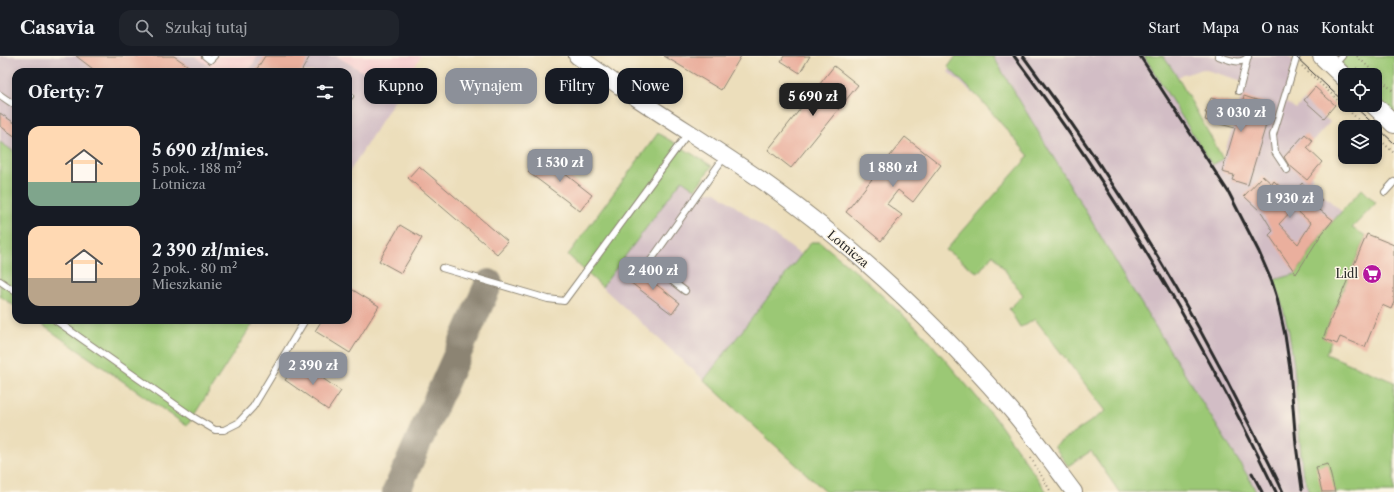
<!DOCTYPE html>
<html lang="pl">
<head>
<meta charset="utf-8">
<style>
	:root { --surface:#171b24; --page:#20242c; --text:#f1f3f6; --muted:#9ea1a6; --line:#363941; --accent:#8c9099 }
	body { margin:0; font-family:"Libre Caslon Text",serif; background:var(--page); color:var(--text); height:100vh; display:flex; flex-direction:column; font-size:15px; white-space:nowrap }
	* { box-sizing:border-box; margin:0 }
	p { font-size:13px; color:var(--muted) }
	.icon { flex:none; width:22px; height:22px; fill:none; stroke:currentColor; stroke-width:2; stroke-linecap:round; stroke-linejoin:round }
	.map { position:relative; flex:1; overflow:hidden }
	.panel { position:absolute; left:12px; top:12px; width:340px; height:256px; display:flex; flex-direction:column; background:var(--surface); border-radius:12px; box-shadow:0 2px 6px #0003 }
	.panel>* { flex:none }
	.banner { position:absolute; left:364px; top:12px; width:380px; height:36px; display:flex; gap:8px }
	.tools { position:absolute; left:1338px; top:12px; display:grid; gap:8px }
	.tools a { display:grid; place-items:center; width:44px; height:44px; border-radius:8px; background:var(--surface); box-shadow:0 2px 6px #0003; font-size:20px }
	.price { position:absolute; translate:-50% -34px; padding:0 9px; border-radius:8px; background:var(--accent); color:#fff; font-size:13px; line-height:26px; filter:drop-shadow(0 1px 2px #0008) }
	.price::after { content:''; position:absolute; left:50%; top:24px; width:12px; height:9px; margin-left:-6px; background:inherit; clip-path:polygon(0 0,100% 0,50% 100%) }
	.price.selected { background:#222; color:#fff }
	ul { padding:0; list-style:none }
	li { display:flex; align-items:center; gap:12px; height:100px; padding:0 16px }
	li span { display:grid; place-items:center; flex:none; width:112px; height:80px; border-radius:12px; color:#555 }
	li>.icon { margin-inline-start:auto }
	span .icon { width:48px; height:48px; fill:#fffc; stroke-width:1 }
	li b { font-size:17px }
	h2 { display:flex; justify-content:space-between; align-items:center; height:48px; padding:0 16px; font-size:17px }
	.pill { padding:0 14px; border-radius:12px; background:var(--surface); box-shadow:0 2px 6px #0003; font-size:14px; line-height:36px }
	.pill.selected { background:var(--accent); color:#fff }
	header { display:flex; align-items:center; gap:24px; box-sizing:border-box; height:56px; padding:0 20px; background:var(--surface); border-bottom:1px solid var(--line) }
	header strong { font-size:19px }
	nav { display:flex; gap:22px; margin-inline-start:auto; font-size:14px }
	.search { width:280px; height:36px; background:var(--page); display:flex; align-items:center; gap:10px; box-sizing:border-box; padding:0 14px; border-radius:12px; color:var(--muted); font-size:15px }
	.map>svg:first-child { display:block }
</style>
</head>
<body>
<header>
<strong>Casavia</strong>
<div class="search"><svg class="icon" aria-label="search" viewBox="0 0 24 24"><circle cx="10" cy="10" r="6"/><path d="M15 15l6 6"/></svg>Szukaj tutaj</div>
<nav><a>Start</a><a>Mapa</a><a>O nas</a><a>Kontakt</a></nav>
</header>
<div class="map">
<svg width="1394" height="436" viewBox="0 0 1394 436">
	<rect width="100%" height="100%" fill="#fcf5e5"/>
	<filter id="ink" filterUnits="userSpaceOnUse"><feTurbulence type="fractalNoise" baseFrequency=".025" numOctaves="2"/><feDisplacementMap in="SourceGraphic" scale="8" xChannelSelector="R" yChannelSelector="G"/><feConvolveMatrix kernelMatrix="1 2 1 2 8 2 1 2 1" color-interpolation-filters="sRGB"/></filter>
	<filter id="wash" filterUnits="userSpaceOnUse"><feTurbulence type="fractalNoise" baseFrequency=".012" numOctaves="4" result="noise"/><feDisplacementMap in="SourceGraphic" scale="16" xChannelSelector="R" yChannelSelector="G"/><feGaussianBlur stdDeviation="0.9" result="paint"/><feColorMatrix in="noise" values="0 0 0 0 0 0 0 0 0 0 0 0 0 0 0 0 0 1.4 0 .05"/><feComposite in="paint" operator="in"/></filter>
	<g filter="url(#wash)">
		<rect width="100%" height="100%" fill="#ecdebb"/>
		<path fill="#f7cfd0" d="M195 0H258L248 16H218Z
			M336 0H421L399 37Z"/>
		<path fill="#d2bdc5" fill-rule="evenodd" d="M0 0H195L218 16H16V97L0 86Z
			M258 0H336L399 37 348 118V16H248Z
			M959 0H1288L1294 5 1284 45 1296 53 1304 44 1330 66 1295 105 1313 121 1309 126 1342 156 1333 164 1324 175 1296 218 1294 219 1345 436H1241L1029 100 981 44 948 16ZM1203 13 1246 26 1223 103 1217 107 1177 21Z
			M682 123 703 139 708 136H716L801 199 704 324 602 231Z"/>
		<path fill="#9bc875" stroke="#637a50" d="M956 0H993L1129 228 1249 422 1256 436H1119L1091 395 1068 410 1054 390 1106 355 1035 263 1026 269 1020 271 1009 253 1023 239 993 198 978 217 946 194 1029 100 981 44 948 11Z
			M1144 0H1163L1177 20 1223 103 1212 109Z
			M1342 0H1394V59L1375 41V19H1352L1338 5Z
			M658 77 712 110 695 133 682 124 602 231 568 199Z
			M0 86 16 97V251L0 240Z
			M1362 133 1376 147 1352 172 1366 180 1323 282 1331 285 1326 298 1394 326V436H1309L1302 411 1294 309 1289 276 1280 241 1274 224 1296 218 1324 175Z
			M811 186H820L861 220 923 278 998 366 1047 436H826L704 324Z
			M35 264H255L187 370Z"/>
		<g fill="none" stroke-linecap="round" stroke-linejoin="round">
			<path stroke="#8c8473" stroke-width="28" d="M396 436 489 227"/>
		</g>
		<g id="blocks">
			<path fill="#eaaf9d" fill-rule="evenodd" d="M76 0H174L197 16H97Z
				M265 0H310L301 16H255Z
				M664 0H741L721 34Z
				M784 0H810L800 17 781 5Z
				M834 10 858 29 791 112 768 94Z
				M1315 31 1335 49 1324 62 1304 44Z
				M1244 40 1272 49 1248 129 1232 124 1234 119 1222 116 1235 72 1205 64 1207 57H1205L1211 42 1241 50Z
				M0 57 16 68V81L0 70Z
				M1305 78 1313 85 1307 92 1322 106 1307 124 1288 108 1284 101Z
				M905 81 941 109 913 146 898 134 887 148 902 159 881 185 846 156Z
				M541 99 592 139 580 155 528 116Z
				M419 110 508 186 497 198 408 122Z
				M1263 120 1272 128 1274 125 1291 141 1302 127 1322 145 1316 151 1333 164 1321 179 1296 218 1269 179 1273 175 1262 157 1244 140ZM1294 152 1311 167 1298 188 1279 168Z
				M400 169 422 182 401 217 379 205Z
				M1367 178 1394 189V246L1391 253 1382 249 1365 291 1340 281 1337 288 1323 282Z
				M635 212 680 247 672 258 626 223Z
				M348 231 379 250 350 297 315 275 322 264H348Z
				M299 306 341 335 328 354 285 324Z
				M1328 408 1335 436H1322L1316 411Z"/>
		</g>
	</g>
	<g filter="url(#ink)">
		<use href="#blocks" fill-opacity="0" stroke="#8c8473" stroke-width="1"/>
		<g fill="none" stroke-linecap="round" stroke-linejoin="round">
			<defs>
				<path id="service" d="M205 0 210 4 214 0
					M1218 0C1227 3 1240 10 1248 1
					M1334 9 1342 0
					M1239 35 1248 0
					M0 39 16 50
					M348 42 350 40
					M1287 114 1275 96 1273 79 1297 0
					M1385 136 1394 126
					M442 212 548 243 564 245 688 77
					M0 225 16 236
					M685 235 649 207 725 100
					M55 264 193 361 215 374H224L238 367 253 351 305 264"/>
				<path id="tertiary" d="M577 0C596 13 613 26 632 39 678 70 726 99 771 131 860 195 940 272 1011 354 1033 380 1053 408 1074 436"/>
				<path id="secondary" d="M1322 0 1345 22
					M1374 49 1394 68"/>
			</defs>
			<use href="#service" stroke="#8c8473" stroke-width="8"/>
			<use href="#tertiary" stroke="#8c8473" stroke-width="18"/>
			<use href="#secondary" stroke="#8c8473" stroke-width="20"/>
			<path stroke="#8c8473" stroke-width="2" stroke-dasharray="1 3" stroke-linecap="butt" d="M1357 0 1394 36
				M1302 10 1366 71
				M1356 12 1364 19
				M1375 30 1383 37
				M1375 79 1394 97
				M1031 402 1051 436"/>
			<use href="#service" stroke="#fff" stroke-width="6"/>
			<use href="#tertiary" stroke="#fff" stroke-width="16"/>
			<use href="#secondary" stroke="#fff" stroke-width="18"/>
			<path stroke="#2b2b2b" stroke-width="1" d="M1295 0 1345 47
				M1353 49 1394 87"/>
			<path stroke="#2b2b2b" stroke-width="3" d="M1014 0C1116 136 1202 283 1276 436
				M1023 0C1107 112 1181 232 1244 358 1257 384 1271 409 1283 436
				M1140 0 1229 137 1259 196 1272 226 1277 242 1285 279 1290 313 1296 389 1302 433
				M1252 417 1262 436"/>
		</g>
	</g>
	<defs>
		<symbol id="supermarket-disc" viewBox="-11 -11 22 22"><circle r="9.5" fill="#b5179e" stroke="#fcf5e5"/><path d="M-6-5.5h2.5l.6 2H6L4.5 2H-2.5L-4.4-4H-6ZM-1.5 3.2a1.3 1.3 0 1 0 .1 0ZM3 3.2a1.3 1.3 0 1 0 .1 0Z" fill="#fff"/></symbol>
	</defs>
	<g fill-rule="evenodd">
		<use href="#supermarket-disc" x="1361" y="207" width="22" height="22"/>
	</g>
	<g text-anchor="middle" stroke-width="3" stroke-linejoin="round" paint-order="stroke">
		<g font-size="12" fill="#2b2b2b" stroke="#fcf5e5">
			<text transform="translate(848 193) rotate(40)" y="4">Lotnicza</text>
		</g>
		<g font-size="12" fill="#2b2b2b" stroke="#fcf5e5" text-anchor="end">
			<text x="1358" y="222">Lidl</text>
		</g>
	</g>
</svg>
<div class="tools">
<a><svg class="icon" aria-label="locate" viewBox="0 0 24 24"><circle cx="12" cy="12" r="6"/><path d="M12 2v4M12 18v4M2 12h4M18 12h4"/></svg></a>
<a><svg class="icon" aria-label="layers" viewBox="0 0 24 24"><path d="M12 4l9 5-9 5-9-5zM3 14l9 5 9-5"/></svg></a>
</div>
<b class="price selected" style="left:813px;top:61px">5 690 zł</b>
<b class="price" style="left:1241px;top:77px">3 030 zł</b>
<b class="price" style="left:560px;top:127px">1 530 zł</b>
<b class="price" style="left:893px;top:132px">1 880 zł</b>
<b class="price" style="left:1290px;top:163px">1 930 zł</b>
<b class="price" style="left:653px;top:235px">2 400 zł</b>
<b class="price" style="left:313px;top:330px">2 390 zł</b>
<div class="banner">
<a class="pill">Kupno</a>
<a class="pill selected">Wynajem</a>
<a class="pill">Filtry</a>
<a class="pill">Nowe</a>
</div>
<section class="panel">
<h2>Oferty: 7<svg class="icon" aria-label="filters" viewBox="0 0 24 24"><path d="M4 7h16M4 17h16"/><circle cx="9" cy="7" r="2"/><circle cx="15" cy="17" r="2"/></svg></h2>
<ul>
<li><span style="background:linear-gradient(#ffd9b3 70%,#7fa58c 0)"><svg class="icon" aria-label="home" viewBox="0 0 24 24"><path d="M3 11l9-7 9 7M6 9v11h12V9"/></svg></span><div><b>5 690 zł/mies.</b><p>5 pok. · 188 m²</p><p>Lotnicza</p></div></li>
<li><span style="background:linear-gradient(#ffd9b3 65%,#b9a48a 0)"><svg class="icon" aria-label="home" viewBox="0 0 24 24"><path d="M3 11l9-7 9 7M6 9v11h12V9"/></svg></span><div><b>2 390 zł/mies.</b><p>2 pok. · 80 m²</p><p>Mieszkanie</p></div></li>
</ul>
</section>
</div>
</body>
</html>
